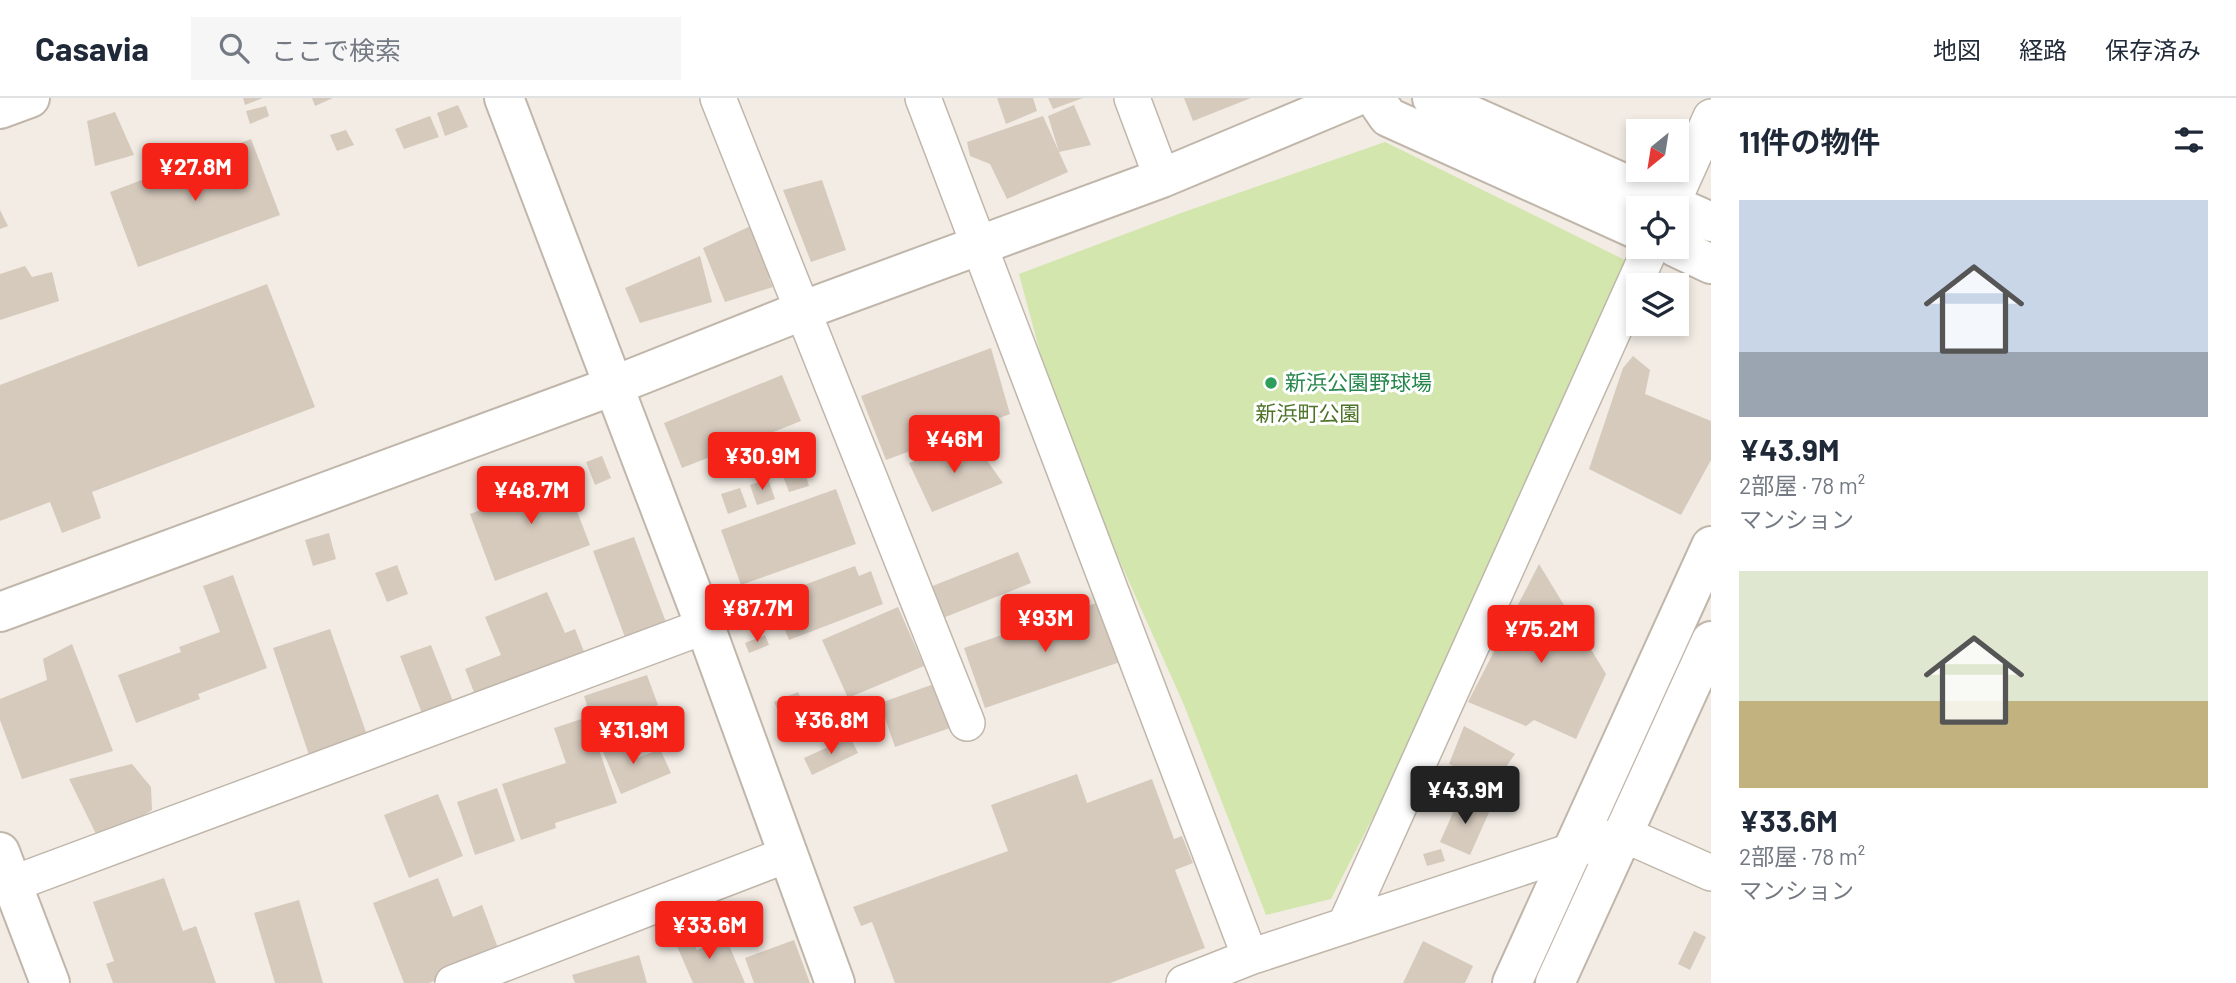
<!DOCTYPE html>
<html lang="ja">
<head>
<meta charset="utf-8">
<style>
	:root { --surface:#fff; --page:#f6f6f7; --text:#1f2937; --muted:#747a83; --line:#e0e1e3; --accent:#f52217 }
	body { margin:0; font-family:Barlow,"Noto Sans JP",sans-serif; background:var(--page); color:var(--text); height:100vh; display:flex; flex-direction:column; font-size:26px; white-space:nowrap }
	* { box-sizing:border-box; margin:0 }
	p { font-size:23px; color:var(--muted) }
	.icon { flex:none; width:38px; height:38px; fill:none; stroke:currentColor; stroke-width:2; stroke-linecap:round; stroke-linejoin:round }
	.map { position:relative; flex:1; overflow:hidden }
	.drawer { display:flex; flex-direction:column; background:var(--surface); width:525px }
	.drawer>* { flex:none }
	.needle { width:46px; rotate:210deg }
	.controls { position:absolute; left:1626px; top:21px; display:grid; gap:14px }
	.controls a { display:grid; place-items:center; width:63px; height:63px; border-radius:0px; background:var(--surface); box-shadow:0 4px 10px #0003; font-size:35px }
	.price { position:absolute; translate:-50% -60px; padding:0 16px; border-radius:7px; background:var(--accent); color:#fff; font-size:23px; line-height:46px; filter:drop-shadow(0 2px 4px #0008) }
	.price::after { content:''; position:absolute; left:50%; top:42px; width:21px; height:16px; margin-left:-10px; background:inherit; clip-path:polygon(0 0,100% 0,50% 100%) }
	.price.active { background:#222; color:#fff }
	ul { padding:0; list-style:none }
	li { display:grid; align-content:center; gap:14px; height:371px; padding:0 28px }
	li span { display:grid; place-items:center; height:217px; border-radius:0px; color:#555 }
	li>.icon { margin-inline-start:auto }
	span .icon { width:126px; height:126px; fill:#fffc; stroke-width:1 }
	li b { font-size:30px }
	h2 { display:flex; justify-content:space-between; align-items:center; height:84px; padding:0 28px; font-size:30px }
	header { display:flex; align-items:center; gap:42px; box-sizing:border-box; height:98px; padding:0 35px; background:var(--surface); border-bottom:2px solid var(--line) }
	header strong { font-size:33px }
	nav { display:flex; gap:38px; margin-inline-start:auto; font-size:24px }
	.search { width:490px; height:63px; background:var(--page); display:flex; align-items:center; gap:18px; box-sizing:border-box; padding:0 24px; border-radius:0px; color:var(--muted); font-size:26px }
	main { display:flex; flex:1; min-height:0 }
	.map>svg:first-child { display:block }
</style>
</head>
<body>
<header>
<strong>Casavia</strong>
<div class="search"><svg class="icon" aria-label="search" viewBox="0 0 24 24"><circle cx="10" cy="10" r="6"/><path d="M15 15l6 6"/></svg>ここで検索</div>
<nav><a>地図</a><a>経路</a><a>保存済み</a></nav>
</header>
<main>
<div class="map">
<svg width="1711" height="885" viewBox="0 0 1711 885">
	<rect width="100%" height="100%" fill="#f2ece4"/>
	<path fill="#d2e6ad" d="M1385 44 1631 165 1429 610 1331 801 1266 817 1184 607 1060 329 1019 176 1181 115Z"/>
	<path fill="#d6cabd" d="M243 0H263L245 7Z
		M312 0H333L315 8Z
		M997 0H1033L1037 13 1006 26Z
		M1048 0H1083L1053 11Z
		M1184 0H1251L1193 23Z
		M458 7 468 29 445 38 437 15Z
		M1074 7 1091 47 1059 54 1048 18Z
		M266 8 269 18 250 26 246 13Z
		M115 14 134 57 95 68 87 23Z
		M430 18 439 39 404 51 395 31Z
		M1043 18 1068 74 1007 101 990 66 970 58 967 44Z
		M346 32 354 47 337 53 330 37Z
		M251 41 280 117 138 169 110 94Z
		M822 82 846 152 811 164 783 92Z
		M0 112 8 128 0 131Z
		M755 126 782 172 769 181 773 189 725 204 703 150Z
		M700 158 712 204 640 225 625 190Z
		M25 168 32 179 52 174 59 203 0 222V176Z
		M267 186 315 309 92 394 101 420 62 435 50 404 0 423V287Z
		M991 250 1010 316 886 362 861 298Z
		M1633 258 1650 272 1645 296 1711 323V362L1681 417 1589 371 1623 270Z
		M782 277 801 323 682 370 664 325Z
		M973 343 1003 385 932 414 909 365Z
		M602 358 611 380 595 387 586 364Z
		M803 368 809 388 789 394 782 375Z
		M560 369 590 447 495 483 470 416 522 396 518 385Z
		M768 381 775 401 757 407 750 387Z
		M740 390 747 409 728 416 721 396Z
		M836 391 856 446 741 487 721 432Z
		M329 435 336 461 313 468 305 442Z
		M634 439 667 527 626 542 593 453Z
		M1018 454 1031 485 943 520 930 489Z
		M1539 466 1606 576 1576 641 1534 622 1526 628 1468 604Z
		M397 467 408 496 387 504 375 475Z
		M855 468 859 478 871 473 883 506 789 542 772 499Z
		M233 477 267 570 198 596 200 601 136 625 118 577 181 554 179 549 220 534 203 488Z
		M547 494 565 535 575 531 589 566 480 610 465 571 501 557 485 519Z
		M1105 502 1126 562 985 610 964 550Z
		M898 509 924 568 848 600 822 542Z
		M330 531 368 640 310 660 273 550Z
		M765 537 769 547 749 555 745 545Z
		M72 546 113 653 22 681 0 622V601L47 582 43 561Z
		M431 547 454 606 423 618 400 558Z
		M647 577 658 607 594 629 584 598Z
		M934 586 950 630 895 649 880 605Z
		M798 594 804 607 780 617 774 604Z
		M588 619 617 705 555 725 556 730 521 742 502 686 566 665 554 630Z
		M1464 628 1515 656 1494 686 1449 666Z
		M625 638 635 661 660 651 671 675 621 696 601 649Z
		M850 639 858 655 812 677 804 660Z
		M132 666 151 689 152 712 100 744 69 681Z
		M1077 676 1087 705 1152 681 1174 741 1182 738 1193 765 1175 772 1205 850 1110 885H895L872 824 861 828 853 809 1008 753 991 707Z
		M497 690 515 743 475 757 457 704Z
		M438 696 463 758 409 780 384 717Z
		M1460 699 1490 712 1470 757 1440 744Z
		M1441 751 1445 763 1427 768 1423 756Z
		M164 780 183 833 196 828 216 885H113L106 866 114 863 93 804Z
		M438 780 453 819 482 807 501 858 429 885H404L373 805Z
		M299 802 323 885H275L254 815Z
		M688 832 697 852 726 840 745 885H693L673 839Z
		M1694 833 1706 839 1690 872 1678 866Z
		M794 842 810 885H754L745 860Z
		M1423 843 1473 868 1465 885H1403Z
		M639 857 647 885H575L572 877Z"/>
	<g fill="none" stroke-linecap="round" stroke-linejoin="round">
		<defs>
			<path id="minor" d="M718 0 967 625
				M923 0 1250 859
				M1132 0 1162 80
				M1670 110 1711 19
				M12 786 705 528
				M1345 828 1651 149
				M453 885 789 756
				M1184 885 1250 859 1623 736 1711 775"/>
			<path id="tertiary" d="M504 0 705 528 835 885
				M1375 0 1388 19 1638 132
				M1432 0 1711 124
				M0 11 30 0
				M1675 149 1711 166
				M0 514 613 288 804 212 1162 80 1353 0
				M0 754 50 885
				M1512 885 1711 448
				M1555 885 1711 543"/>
		</defs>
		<use href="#minor" stroke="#c0b6aa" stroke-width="38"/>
		<use href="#tertiary" stroke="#c0b6aa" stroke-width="42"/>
		<use href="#minor" stroke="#fff" stroke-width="35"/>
		<use href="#tertiary" stroke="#fff" stroke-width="38"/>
	</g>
	<circle fill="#2e9e5b" stroke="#fff" stroke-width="2.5" cx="1271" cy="285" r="7"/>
	<g text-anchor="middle" stroke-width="6" stroke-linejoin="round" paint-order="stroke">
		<g font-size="21" fill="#27864d" stroke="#fff" text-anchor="start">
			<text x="1285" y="292">新浜公園野球場</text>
		</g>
		<g font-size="21" fill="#4d7429" stroke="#fff">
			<text x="1308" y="323">新浜町公園</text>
		</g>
	</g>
</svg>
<div class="controls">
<a><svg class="needle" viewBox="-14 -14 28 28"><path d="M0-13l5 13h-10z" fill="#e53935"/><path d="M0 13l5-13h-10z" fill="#747a83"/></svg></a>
<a><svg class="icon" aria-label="locate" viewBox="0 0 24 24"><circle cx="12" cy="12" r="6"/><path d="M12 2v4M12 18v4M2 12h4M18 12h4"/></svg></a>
<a><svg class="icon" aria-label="layers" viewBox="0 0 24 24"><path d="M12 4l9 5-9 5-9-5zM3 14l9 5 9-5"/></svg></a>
</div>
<b class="price" style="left:195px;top:105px">¥27.8M</b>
<b class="price" style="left:954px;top:377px">¥46M</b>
<b class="price" style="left:762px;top:394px">¥30.9M</b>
<b class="price" style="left:531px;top:428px">¥48.7M</b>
<b class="price" style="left:757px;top:546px">¥87.7M</b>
<b class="price" style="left:1045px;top:556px">¥93M</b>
<b class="price" style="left:1541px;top:567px">¥75.2M</b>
<b class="price" style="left:831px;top:658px">¥36.8M</b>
<b class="price" style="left:633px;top:668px">¥31.9M</b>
<b class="price active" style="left:1465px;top:728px">¥43.9M</b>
<b class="price" style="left:709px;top:863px">¥33.6M</b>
</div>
<section class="drawer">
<h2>11件の物件<svg class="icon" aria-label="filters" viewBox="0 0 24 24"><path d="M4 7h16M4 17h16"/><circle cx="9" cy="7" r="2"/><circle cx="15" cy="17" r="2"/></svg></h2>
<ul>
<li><span style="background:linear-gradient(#c9d6e8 70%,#9aa5b1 0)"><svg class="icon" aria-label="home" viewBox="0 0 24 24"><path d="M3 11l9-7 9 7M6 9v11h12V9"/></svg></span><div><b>¥43.9M</b><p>2部屋 · 78 m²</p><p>マンション</p></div></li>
<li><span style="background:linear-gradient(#dfe7d0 60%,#c2b280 0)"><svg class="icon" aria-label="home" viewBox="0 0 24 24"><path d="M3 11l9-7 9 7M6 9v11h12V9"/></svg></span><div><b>¥33.6M</b><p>2部屋 · 78 m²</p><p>マンション</p></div></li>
</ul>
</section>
</main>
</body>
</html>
